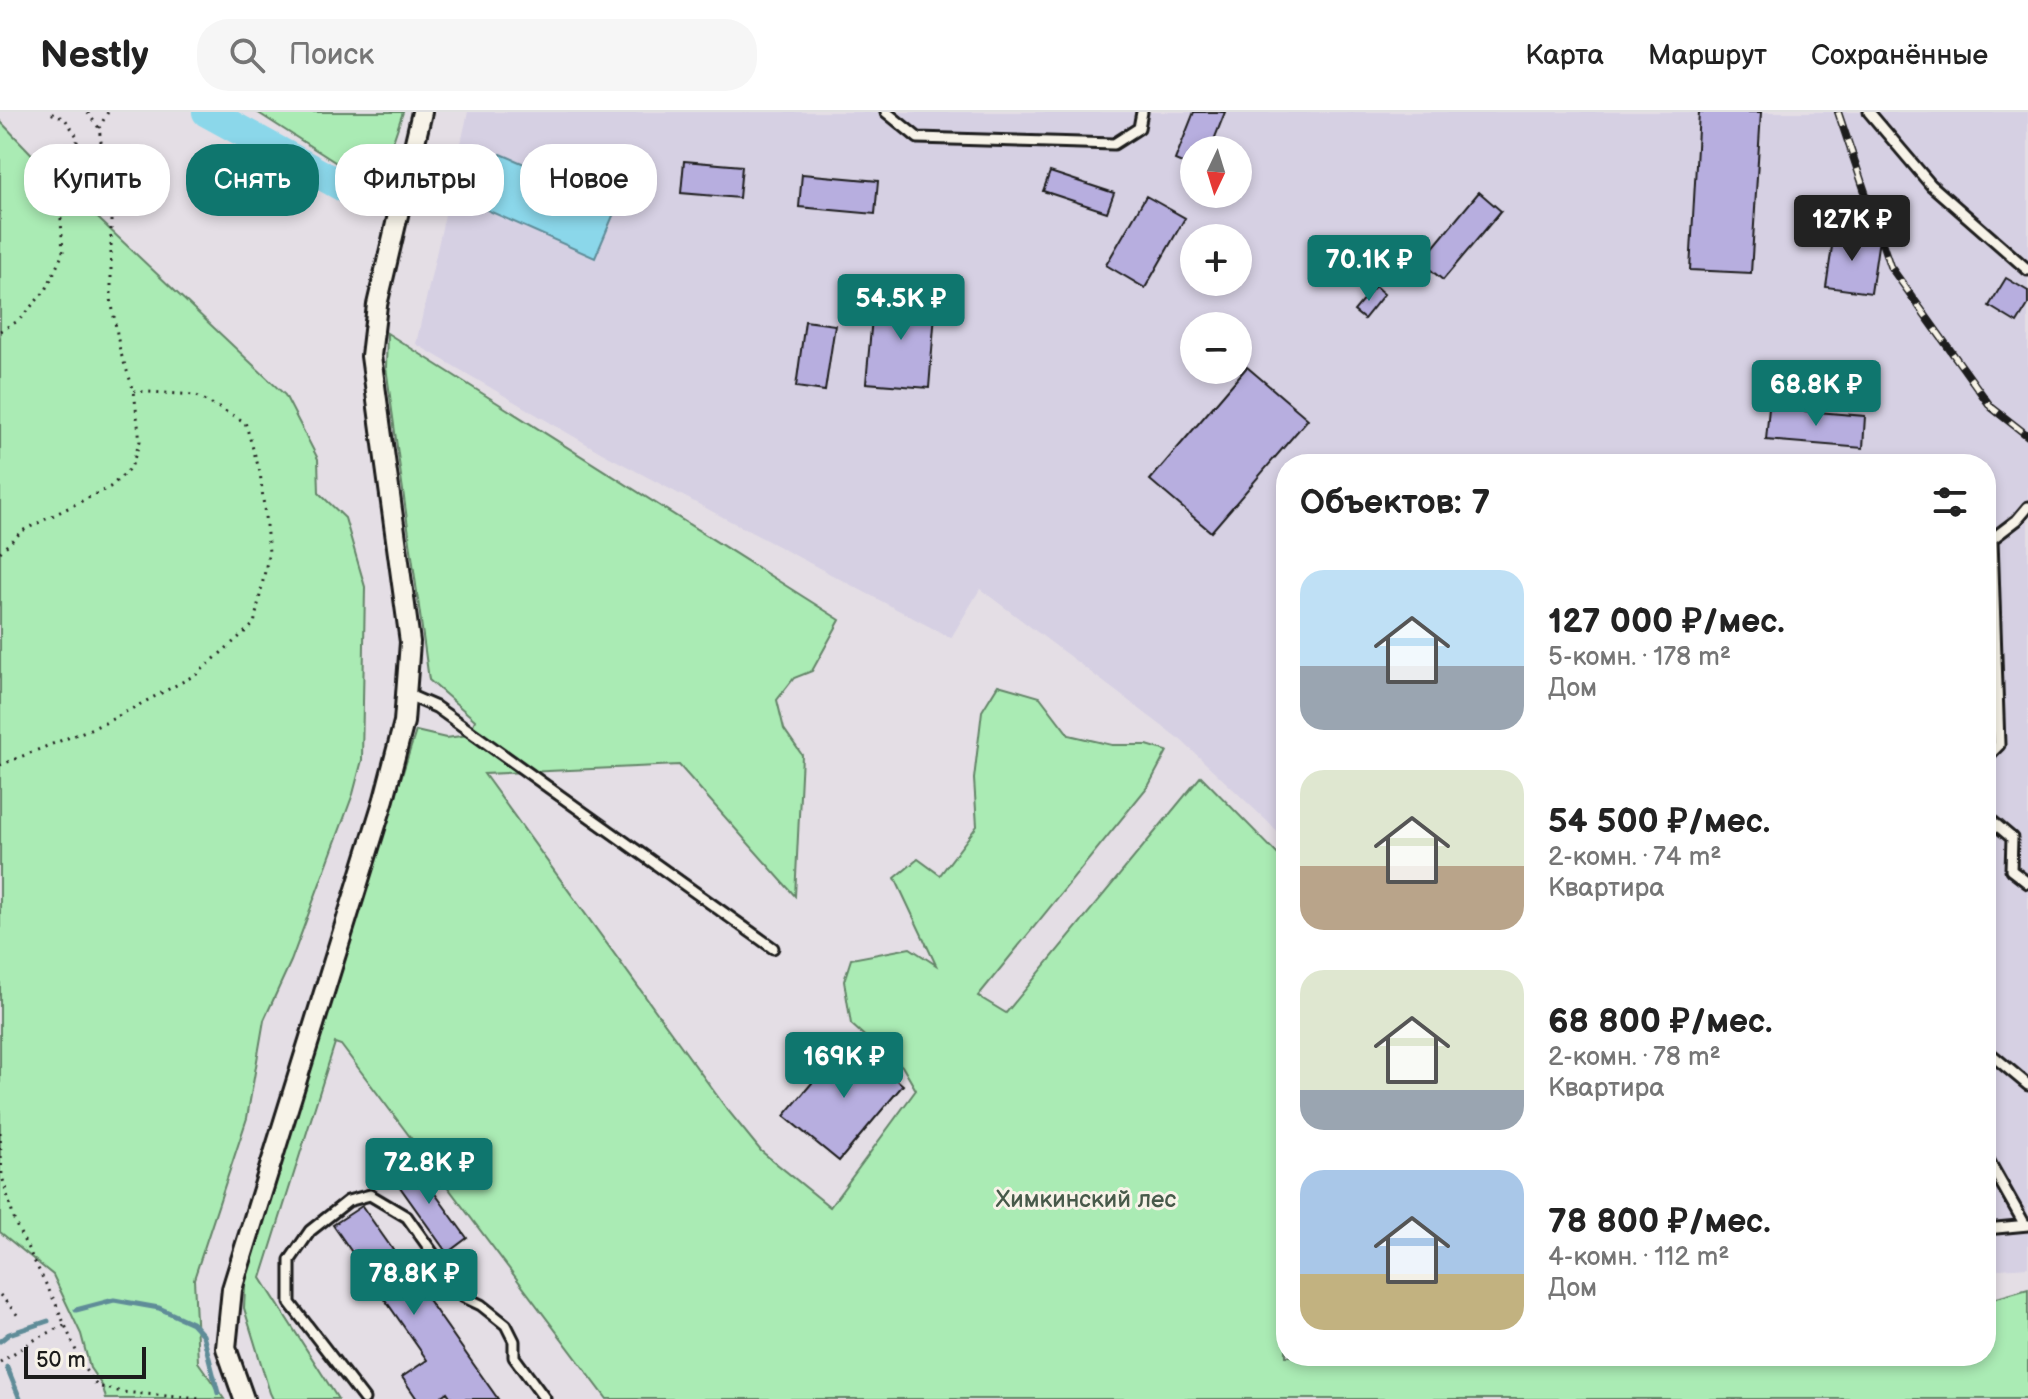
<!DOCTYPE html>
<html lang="ru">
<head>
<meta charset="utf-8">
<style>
	:root { --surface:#fff; --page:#f6f6f6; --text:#222; --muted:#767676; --line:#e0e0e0; --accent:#0f766e }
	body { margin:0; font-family:"Balsamiq Sans",sans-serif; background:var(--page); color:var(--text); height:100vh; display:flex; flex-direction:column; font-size:30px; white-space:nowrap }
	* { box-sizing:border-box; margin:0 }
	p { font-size:26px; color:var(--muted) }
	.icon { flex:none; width:44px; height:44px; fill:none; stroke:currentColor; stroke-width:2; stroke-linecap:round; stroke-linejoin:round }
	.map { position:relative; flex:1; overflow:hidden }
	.sheet { position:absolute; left:1276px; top:342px; width:720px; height:912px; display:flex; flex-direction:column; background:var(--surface); border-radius:32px; box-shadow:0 4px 12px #0003 }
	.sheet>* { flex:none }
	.hud { position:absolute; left:24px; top:32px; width:760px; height:72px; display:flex; gap:16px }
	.needle { width:52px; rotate:184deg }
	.controls { position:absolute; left:1180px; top:24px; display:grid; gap:16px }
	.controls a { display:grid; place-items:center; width:72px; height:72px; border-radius:50%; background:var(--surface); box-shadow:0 4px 12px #0003; font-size:40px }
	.scale { position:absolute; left:24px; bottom:20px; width:122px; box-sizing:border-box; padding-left:8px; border:4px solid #1c1c1c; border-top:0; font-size:22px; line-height:28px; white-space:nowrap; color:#1c1c1c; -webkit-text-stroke:6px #f7f3e8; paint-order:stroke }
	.price { position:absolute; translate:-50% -68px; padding:0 18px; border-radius:8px; background:var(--accent); color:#fff; font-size:26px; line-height:52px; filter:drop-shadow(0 2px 4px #0008) }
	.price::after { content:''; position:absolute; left:50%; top:48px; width:24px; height:18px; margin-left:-12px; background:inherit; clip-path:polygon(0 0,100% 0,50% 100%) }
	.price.on { background:#222; color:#fff }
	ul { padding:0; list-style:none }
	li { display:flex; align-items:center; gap:24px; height:200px; padding:0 24px }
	li span { display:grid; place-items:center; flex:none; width:224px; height:160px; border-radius:24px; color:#555 }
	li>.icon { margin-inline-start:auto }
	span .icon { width:96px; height:96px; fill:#fffc; stroke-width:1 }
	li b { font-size:34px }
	h2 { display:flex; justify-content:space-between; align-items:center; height:96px; padding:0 24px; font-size:34px }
	.chip { padding:0 28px; border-radius:32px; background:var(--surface); box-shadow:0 4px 12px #0003; font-size:28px; line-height:72px }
	.chip.on { background:var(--accent); color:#fff }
	header { display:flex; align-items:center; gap:48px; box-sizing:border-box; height:112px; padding:0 40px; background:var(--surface); border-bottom:2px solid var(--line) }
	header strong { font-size:38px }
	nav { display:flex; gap:44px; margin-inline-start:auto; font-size:28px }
	.search { width:560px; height:72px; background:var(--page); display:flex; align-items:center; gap:20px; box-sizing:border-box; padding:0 28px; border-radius:32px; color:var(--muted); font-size:30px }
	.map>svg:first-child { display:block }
</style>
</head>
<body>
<header>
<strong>Nestly</strong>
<div class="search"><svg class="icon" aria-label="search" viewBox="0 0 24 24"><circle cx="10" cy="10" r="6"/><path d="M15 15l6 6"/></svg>Поиск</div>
<nav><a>Карта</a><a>Маршрут</a><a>Сохранённые</a></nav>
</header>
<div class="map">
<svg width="2028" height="1287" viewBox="0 0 2028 1287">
	<rect width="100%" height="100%" fill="#e4dee5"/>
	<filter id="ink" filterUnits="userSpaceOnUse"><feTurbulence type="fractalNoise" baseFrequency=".0125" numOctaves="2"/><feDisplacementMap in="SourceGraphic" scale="16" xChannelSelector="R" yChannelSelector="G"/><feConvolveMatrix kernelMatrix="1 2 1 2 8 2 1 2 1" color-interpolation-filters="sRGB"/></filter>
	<g filter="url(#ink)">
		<path fill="#d6d0e3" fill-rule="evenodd" d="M468 0H2028V1155L1986 1158V352H1286V727L1182 629 980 477 951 526 602 341 416 232ZM1194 38H1238V82H1194ZM1194 126H1238V170H1194ZM1194 214H1238V258H1194Z"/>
		<path fill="#aaebb4" stroke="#638468" stroke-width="2" d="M257 0H403L377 77Z
			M0 9 47 58 285 283 318 347 319 381 345 406 365 475 362 648 353 682 291 849 264 908 247 1006 194 1167 198 1250 224 1287H106L103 1275 90 1256 81 1222 53 1163 0 1120Z
			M387 221 840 508 812 559 794 566 777 588 784 617 802 643 795 784 679 653 484 662 726 996 761 1039 830 1095 916 978 902 954 871 930 851 912 844 869 851 847 910 836 936 853 895 766 918 747 940 763 977 714 974 667 982 599 998 573 1040 585 1069 623 1112 633H1147L1167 639 1149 673 978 884 1006 901 1201 664 1286 751V1244H1986V1189L2028 1177V1287H607L341 933 335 931 261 1166 338 1287H273L270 1281 244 1196 246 1156 416 619 446 626 469 623 475 608 429 568 386 255Z"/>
		<path fill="#8bd7ea" stroke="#5f8c98" stroke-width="2" d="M501 42 618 92 595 146 478 94Z"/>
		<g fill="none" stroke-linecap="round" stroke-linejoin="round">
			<path stroke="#5f8c98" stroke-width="5" d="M76 1198 114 1188 159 1196 192 1211 203 1223 218 1281
				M0 1229 9 1222 48 1209
				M7 1255 20 1287"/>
			<path stroke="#8bd7ea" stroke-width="30" d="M207 0 349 78"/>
		</g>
		<path fill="#b7aedf" stroke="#1c1c1c" stroke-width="2" d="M1194 0H1225L1210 38H1194V56L1175 48Z
			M1699 0H1761L1751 161 1690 158Z
			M684 49 742 54 739 86 681 81Z
			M1050 60 1114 81 1107 100 1043 79Z
			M802 62 878 69 875 102 799 95Z
			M1479 80 1501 99 1443 168 1421 150Z
			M1146 84 1185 106 1145 176 1106 153Z
			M1834 121 1879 127 1871 181 1826 175Z
			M2006 166 2028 179V193L2017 211 1989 194Z
			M1375 174 1384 182 1364 207 1354 199Z
			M874 184 936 189 929 276 866 271Z
			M805 209 835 213 825 279 796 275Z
			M1247 255 1308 307 1211 420 1150 368Z
			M1769 296 1865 304 1863 336 1766 328Z
			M849 927 903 973 839 1049 784 1004Z
			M410 1047 467 1126 447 1141 390 1061Z
			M362 1094 498 1287H452L447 1280 437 1287H417L402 1265 427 1248 333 1113Z"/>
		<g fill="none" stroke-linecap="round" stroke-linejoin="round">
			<defs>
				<path id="lane" d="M886 0 918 26 1114 32 1139 16 1142 0
					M1869 0 1931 73 2028 158
					M1988 427H1992L2017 408 2028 395
					M406 582 436 595 773 836
					M1986 646 1999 633 1992 427
					M1986 704 2012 726 2011 758 2028 771
					M1986 938 2028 973
					M1986 1044 2025 1113
					M1986 1117 2028 1113
					M364 1287 290 1191V1148L310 1119 348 1089 370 1083 407 1105 464 1185 481 1193 506 1213 514 1229V1245L545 1287"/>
				<path id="street" d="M244 1287 226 1236 232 1177 384 687 404 610 410 530 371 244 377 193 422 0"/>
			</defs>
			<use href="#lane" stroke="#1c1c1c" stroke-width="15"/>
			<use href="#street" stroke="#1c1c1c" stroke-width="24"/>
			<path stroke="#1c1c1c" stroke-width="3" stroke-dasharray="2 6" stroke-linecap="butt" d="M99 16 108 0
				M0 219 18 209 46 178 63 141 60 91 78 26 65 7 48 0
				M0 440 22 419 110 375 131 356 140 329 134 279 120 239 111 187V98L99 16 87 0
				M0 653 105 611 197 562 254 512 269 440 260 360 245 310 195 283 134 279
				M0 1020 2 1064 15 1111 55 1190 83 1255 97 1274 122 1280 201 1287
				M0 1183 20 1206
				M0 1250 36 1227 65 1213"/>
			<use href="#lane" stroke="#f7f3e8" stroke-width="9"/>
			<use href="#street" stroke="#f7f3e8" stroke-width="18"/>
			<defs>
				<path id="rail" d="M1838 0 1890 154 1991 295 2028 324"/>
			</defs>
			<use href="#rail" stroke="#1c1c1c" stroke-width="8"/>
			<use href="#rail" stroke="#f7f3e8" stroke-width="5" stroke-dasharray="15" stroke-linecap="butt"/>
		</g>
	</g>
	<g text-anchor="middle" stroke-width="6" stroke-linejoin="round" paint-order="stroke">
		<g font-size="24" fill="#475a4a" stroke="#f7f3e8">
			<text x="1086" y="1095">Химкинский лес</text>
		</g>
	</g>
</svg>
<div class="controls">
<a><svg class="needle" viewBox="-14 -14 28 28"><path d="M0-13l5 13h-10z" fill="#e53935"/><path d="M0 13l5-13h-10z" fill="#767676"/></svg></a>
<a>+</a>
<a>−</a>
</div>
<div class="scale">50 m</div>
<b class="price on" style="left:1852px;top:151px">127K ₽</b>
<b class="price" style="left:1369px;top:191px">70.1K ₽</b>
<b class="price" style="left:901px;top:230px">54.5K ₽</b>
<b class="price" style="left:1816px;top:316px">68.8K ₽</b>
<b class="price" style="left:844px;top:988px">169K ₽</b>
<b class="price" style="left:429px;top:1094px">72.8K ₽</b>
<b class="price" style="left:414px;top:1205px">78.8K ₽</b>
<div class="hud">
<a class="chip">Купить</a>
<a class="chip on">Снять</a>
<a class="chip">Фильтры</a>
<a class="chip">Новое</a>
</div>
<section class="sheet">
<h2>Объектов: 7<svg class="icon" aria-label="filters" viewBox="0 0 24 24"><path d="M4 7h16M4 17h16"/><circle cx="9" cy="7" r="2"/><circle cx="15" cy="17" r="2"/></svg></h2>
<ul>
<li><span style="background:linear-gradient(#bfe0f5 60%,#9aa5b1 0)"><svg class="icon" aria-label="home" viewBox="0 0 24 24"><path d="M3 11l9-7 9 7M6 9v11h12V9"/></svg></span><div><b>127 000 ₽/мес.</b><p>5-комн. · 178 m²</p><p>Дом</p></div></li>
<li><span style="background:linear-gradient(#dfe7d0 60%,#b9a48a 0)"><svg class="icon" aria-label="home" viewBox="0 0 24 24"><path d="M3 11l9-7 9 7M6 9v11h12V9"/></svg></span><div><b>54 500 ₽/мес.</b><p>2-комн. · 74 m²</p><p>Квартира</p></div></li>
<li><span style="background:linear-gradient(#dfe7d0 75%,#9aa5b1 0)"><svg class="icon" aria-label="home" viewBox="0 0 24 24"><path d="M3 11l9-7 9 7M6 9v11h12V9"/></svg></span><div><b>68 800 ₽/мес.</b><p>2-комн. · 78 m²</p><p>Квартира</p></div></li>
<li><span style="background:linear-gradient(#a9c7e8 65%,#c2b280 0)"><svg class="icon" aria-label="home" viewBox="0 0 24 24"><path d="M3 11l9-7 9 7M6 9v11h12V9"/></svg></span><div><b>78 800 ₽/мес.</b><p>4-комн. · 112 m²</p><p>Дом</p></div></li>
</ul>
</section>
</div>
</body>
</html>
